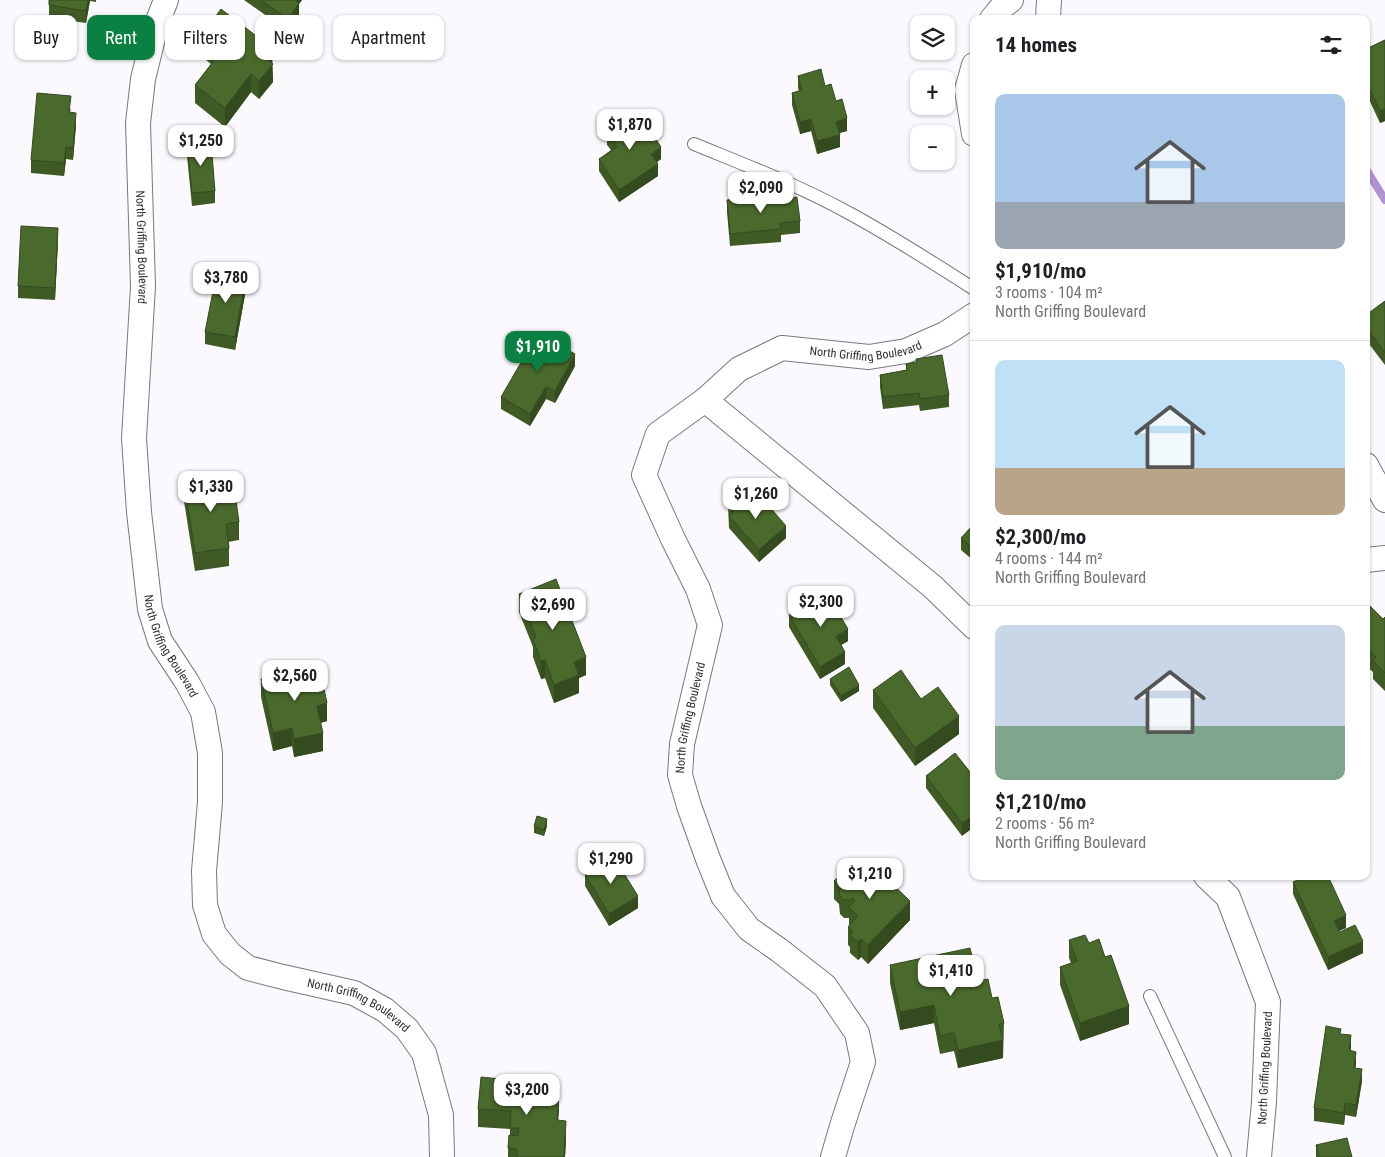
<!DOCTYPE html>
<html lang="en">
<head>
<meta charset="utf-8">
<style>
	:root { --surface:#fff; --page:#f6f6f6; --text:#202124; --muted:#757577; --line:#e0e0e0; --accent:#0b8043 }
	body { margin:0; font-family:"Roboto Condensed",sans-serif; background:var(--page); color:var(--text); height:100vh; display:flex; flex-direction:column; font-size:19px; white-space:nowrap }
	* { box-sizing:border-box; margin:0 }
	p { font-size:16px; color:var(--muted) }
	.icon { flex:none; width:28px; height:28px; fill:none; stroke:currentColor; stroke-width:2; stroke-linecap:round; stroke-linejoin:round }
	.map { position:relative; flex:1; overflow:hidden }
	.panel { position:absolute; left:970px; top:15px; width:400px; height:865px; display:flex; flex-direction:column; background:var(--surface); border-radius:10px; box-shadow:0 1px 4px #0004 }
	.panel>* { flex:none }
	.guide { position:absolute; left:15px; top:15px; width:475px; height:45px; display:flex; gap:10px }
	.controls { position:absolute; left:910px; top:15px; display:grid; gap:10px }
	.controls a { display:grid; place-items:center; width:45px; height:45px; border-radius:10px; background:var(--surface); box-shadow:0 1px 4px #0004; font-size:25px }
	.price { position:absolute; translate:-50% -42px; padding:0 11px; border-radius:10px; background:#fff; color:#222; font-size:16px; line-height:32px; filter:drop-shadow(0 1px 2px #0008) }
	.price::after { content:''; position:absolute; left:50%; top:30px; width:15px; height:11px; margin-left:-8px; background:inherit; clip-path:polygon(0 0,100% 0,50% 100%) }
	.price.selected { background:var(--accent); color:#fff }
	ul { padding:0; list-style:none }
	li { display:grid; align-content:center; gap:10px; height:265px; padding:0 25px }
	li+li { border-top:1px solid var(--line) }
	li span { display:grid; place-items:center; height:155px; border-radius:10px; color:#555 }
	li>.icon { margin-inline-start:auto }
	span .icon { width:90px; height:90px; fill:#fffc; stroke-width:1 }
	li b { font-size:21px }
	h2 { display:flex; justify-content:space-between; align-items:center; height:60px; padding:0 25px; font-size:21px }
	.pill { padding:0 18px; border-radius:10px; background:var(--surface); box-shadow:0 1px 4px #0004; font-size:18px; line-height:45px }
	.pill.selected { background:var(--accent); color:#fff }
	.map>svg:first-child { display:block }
</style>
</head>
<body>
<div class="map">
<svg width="1385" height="1157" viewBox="0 0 1385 1157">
	<rect width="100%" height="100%" fill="#fbf9fe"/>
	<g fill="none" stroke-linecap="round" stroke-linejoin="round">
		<path stroke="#b193d2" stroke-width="8" d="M1366 169 1385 200"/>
		<defs>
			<path id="lane" d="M694 144C745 165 798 185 847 212 890 235 932 262 974 289
				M1150 996 1225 1157"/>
			<g id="street">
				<path id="s1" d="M166 0 156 26 143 79 138 123 143 286 134 438 139 512 150 609 160 641 187 682 203 712 210 753V802L204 871 205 905 214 934 230 954 248 968 283 977 354 993 385 1010 407 1029 424 1053 441 1115 442 1157"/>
				<path d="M992 19 1002 7 1011 0"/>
				<path d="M1048 19 1049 0"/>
				<path d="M974 65 967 90 974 134"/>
				<path d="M705 400 933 587 974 627"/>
				<path d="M1366 465 1385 500"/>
				<path d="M1366 560 1385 558"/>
				<path d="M1206 876 1228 897 1268 1002 1264 1102 1259 1157"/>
				<path id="s2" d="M833 1157 842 1126 863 1062 857 1033 825 986 779 950 749 929 723 896 708 859 689 806 680 775 682 744 710 625 698 589 673 539 644 475 658 434 705 400 739 369 782 348 869 357 906 351 945 334 974 315"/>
			</g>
		</defs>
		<use href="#lane" stroke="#7b7780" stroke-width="14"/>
		<use href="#street" stroke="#7b7780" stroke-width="26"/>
		<use href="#lane" stroke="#fff" stroke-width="12"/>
		<use href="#street" stroke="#fff" stroke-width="24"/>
	</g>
	<path fill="#405a26" d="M49 0H96V2L90 1 86 23 49 18Z
		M244 0H302L299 4V15L288 31Z
		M200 37 272 63 273 82 259 99 251 92 225 127 195 103V85L211 64 200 55Z
		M1385 40V121L1380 123 1366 93V49Z
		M798 76 825 86 836 101 847 131 839 133 840 147 817 154 811 131 800 134 792 105V93L799 91 798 88Z
		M71 108 70 112 76 125 73 160 66 159 64 176 31 173V160Z
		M607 132 661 159 657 162 658 176 619 202 599 171V159L611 150 607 145Z
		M187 144 215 191V203L192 206 187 156Z
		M778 199 800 221V233L781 235V242L730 246 727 212V200Z
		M58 240 55 300 18 298V286Z
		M246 289 235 350 205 344V332Z
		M1385 301V365L1366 340V315Z
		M916 359 949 395V407L920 411 919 405 883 409 880 387V375L906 370V364L916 362Z
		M575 366 555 403 546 399 530 426 501 409V397Z
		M219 480 239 522V540L228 542 229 548V566L195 571 184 501V483Z
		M744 503 786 538 759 562 729 528 728 505Z
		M974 524V561L961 550V538Z
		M519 594 586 675 579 678V693L554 703 545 678 541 679 533 657V647L519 612Z
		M1366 602 1383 619 1385 617V691L1373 679V672L1366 666Z
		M789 615 848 641 841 645 845 664 820 679 789 627Z
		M282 667 303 679 327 721 320 723 323 751 294 757 292 746 273 751 261 697V679L282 674Z
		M830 679 859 691 841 702 830 685Z
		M873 690 921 699 959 734 915 766 873 708Z
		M926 776 974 777 962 836 926 788Z
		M534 826H547L544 836 534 833Z
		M585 874 638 908 609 926 585 886Z
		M834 881 910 920 868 964 861 957 858 960 850 953V947L848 945V927L849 925V918H844L840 914 839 904 834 899Z
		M1293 882 1346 928 1339 931 1340 932 1363 953 1328 970 1293 894Z
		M1069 940 1089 943 1105 957 1129 1024 1080 1041 1060 985V967L1071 963 1069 958Z
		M890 965 978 981 992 998 1004 1023 1003 1058 958 1068 954 1051 940 1054 934 1023 900 1030 890 983Z
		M1341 1034 1351 1047 1350 1051 1356 1064 1355 1068 1362 1081 1356 1117 1345 1115 1344 1125 1314 1121V1108Z
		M521 1087 559 1109 558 1120 566 1139 565 1157H508V1148L510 1135V1129L478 1127V1109Z
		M1316 1145 1352 1157H1316Z"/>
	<path fill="#344a1f" d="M88 0H90L86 23V11Z
		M294 0H302L299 4V15L288 31V19Z
		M272 48 273 82 259 99V81L265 57Z
		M251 74V92L225 127V108Z
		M1385 109V121L1380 123V111Z
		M76 113V125L73 160V148Z
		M847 118V131L836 134V122Z
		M811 119V131L800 134V122Z
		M840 135V147L817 154V141Z
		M66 147V159L64 176V163Z
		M661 147V159L651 166V154Z
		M658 164V176L619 202V190Z
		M58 228V240L55 300V288Z
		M246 277V289L235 350V337Z
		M575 354V366L555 403V391Z
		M546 387V399L530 426V414Z
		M786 526V538L759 562V550Z
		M848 629V641L836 648V636Z
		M845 652V664L820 679V667Z
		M586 657V675L579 678V693L554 703V685L574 662Z
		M545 660V678L541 679V661Z
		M859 685V691L841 702V696Z
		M327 703V721L317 724V706Z
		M959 716V734L915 766V748Z
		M292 728V746L273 751V733Z
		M323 733V751L294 757V739Z
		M974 815V827L962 836V823Z
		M547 819V826L544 836V830Z
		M638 896V908L609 926V914Z
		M910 901V920L868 964V945Z
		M1346 915V928L1334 933V921Z
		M861 939V957L858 960V942Z
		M1363 941V953L1328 970V957Z
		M934 1005V1023L900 1030V1012Z
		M1129 1006V1024L1080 1041V1023Z
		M1351 1035V1047L1349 1062V1050Z
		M1003 1040V1058L958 1068V1050Z
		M1356 1052V1064L1354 1080V1068Z
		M1362 1069V1081L1356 1117V1105Z
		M559 1091V1109L557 1138V1120Z
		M1345 1103V1115L1344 1125V1113Z
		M566 1121V1139L565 1157H564Z"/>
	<path fill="#4a692c" stroke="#344a1f" d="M49 0H88L86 11 49 5Z
		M261 0H295L299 3 288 19Z
		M221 9 272 48 265 57 273 64 259 81 251 74 225 108 195 85 220 53 200 37Z
		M1385 40V109L1380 111 1366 81V49Z
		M821 69 825 86 831 84 836 101 842 99 847 118 836 122 840 135 817 141 811 119 800 122 792 93 802 90 798 76Z
		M37 93 71 96 69 112 76 113 73 148 66 147 64 163 31 160Z
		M638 112 661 147 651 154 658 164 619 190 599 159 617 147 607 132Z
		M211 142 215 191 192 193 187 144Z
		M778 195V199L797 197 800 221 780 223 781 229 730 234 727 200Z
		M21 226 58 228 55 288 18 286Z
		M217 271 246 277 235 337 205 332Z
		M1385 301V353L1366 327V315Z
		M538 333 575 354 555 391 546 387 530 414 501 397Z
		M942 355 949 395 920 399 919 393 883 397 880 375 907 370 906 364 917 362 916 359Z
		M219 478V480L233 478 239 522 226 524 229 548 195 553 184 483Z
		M757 492 786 526 759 550 729 516 734 512 728 505 738 496 744 503Z
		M974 524V549L961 538Z
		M556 579 586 657 574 662 579 675 554 685 545 660 541 661 533 639 536 637 519 594Z
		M826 592 848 629 836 636 845 652 820 667 789 615Z
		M1366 602 1383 619 1385 617V673L1373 661 1376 657 1366 648Z
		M300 663 303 679 321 675 327 703 317 706 323 733 294 739 292 728 273 733 261 679 284 674 282 667Z
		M849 667 859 685 841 696 830 679Z
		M901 670 921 699 938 687 959 716 915 748 873 690Z
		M955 753 974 777V815L962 823 926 776Z
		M537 816 547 819 544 830 534 826Z
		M613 856 638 896 609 914 585 874Z
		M856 858 861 864 866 859 910 901 868 945 861 939 858 942 850 935 853 932 848 927 858 916 849 907 855 901 852 898 850 900H844L840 896 839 890 841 888 834 881Z
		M1306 876H1328L1346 915 1334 921 1340 932 1355 925 1363 941 1328 957 1293 882Z
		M1085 935 1089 943 1099 939 1105 957 1111 955 1129 1006 1080 1023 1060 967 1077 961 1069 940Z
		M970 948 978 981 988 979 992 998 998 997 1004 1023 999 1024 1003 1040 958 1050 954 1033 940 1036 934 1005 900 1012 890 965Z
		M1326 1026 1341 1029 1340 1034 1351 1035 1349 1050 1356 1052 1354 1068 1362 1069 1356 1105 1345 1103 1344 1113 1314 1108Z
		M481 1077 521 1081 520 1087 559 1091 557 1120 566 1121 564 1157H517V1149L508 1148 509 1135 518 1136 519 1128H510L511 1111 478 1109Z
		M1347 1138 1352 1157H1319L1316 1145Z"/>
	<g text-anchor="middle" stroke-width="5" stroke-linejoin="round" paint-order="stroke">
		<g font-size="12" fill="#312f33" stroke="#fff">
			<text dy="4" stroke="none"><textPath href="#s1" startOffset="251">North Griffing Boulevard</textPath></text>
			<text dy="4" stroke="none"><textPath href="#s2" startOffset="1049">North Griffing Boulevard</textPath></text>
			<text dy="4" stroke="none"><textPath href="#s1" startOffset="656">North Griffing Boulevard</textPath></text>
			<text dy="4" stroke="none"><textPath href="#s2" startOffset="510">North Griffing Boulevard</textPath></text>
			<text dy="4" stroke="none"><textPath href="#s1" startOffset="1121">North Griffing Boulevard</textPath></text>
			<text transform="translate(1265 1068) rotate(-87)" y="4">North Griffing Boulevard</text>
		</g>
	</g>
</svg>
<div class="controls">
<a><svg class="icon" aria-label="layers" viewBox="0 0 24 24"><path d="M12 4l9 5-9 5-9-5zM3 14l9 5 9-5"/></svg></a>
<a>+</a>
<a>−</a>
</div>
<b class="price" style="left:630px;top:151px">$1,870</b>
<b class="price" style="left:201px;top:167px">$1,250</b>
<b class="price" style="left:761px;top:214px">$2,090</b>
<b class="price" style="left:226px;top:304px">$3,780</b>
<b class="price selected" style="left:538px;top:373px">$1,910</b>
<b class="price" style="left:211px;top:513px">$1,330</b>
<b class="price" style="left:756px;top:520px">$1,260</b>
<b class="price" style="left:821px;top:628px">$2,300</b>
<b class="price" style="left:553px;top:631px">$2,690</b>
<b class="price" style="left:295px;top:702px">$2,560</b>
<b class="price" style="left:611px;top:885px">$1,290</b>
<b class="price" style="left:870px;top:900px">$1,210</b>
<b class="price" style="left:951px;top:997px">$1,410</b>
<b class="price" style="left:527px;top:1116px">$3,200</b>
<div class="guide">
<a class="pill">Buy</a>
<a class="pill selected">Rent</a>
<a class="pill">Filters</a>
<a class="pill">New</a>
<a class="pill">Apartment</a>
</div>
<section class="panel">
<h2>14 homes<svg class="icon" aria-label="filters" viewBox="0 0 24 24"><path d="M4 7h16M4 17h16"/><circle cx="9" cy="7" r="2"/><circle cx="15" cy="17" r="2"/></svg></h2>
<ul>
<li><span style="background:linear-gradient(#a9c7e8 70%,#9aa5b1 0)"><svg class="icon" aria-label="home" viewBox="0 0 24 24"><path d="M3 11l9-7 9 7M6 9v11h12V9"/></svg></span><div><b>$1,910/mo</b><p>3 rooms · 104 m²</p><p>North Griffing Boulevard</p></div></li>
<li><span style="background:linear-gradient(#bfe0f5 70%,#b9a48a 0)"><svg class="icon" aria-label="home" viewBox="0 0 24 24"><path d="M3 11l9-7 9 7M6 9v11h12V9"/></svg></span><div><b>$2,300/mo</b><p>4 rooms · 144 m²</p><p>North Griffing Boulevard</p></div></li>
<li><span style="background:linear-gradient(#c9d6e8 65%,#7fa58c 0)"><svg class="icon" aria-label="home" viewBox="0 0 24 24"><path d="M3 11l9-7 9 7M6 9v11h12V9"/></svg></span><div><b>$1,210/mo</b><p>2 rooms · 56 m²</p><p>North Griffing Boulevard</p></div></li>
</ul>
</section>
</div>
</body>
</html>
